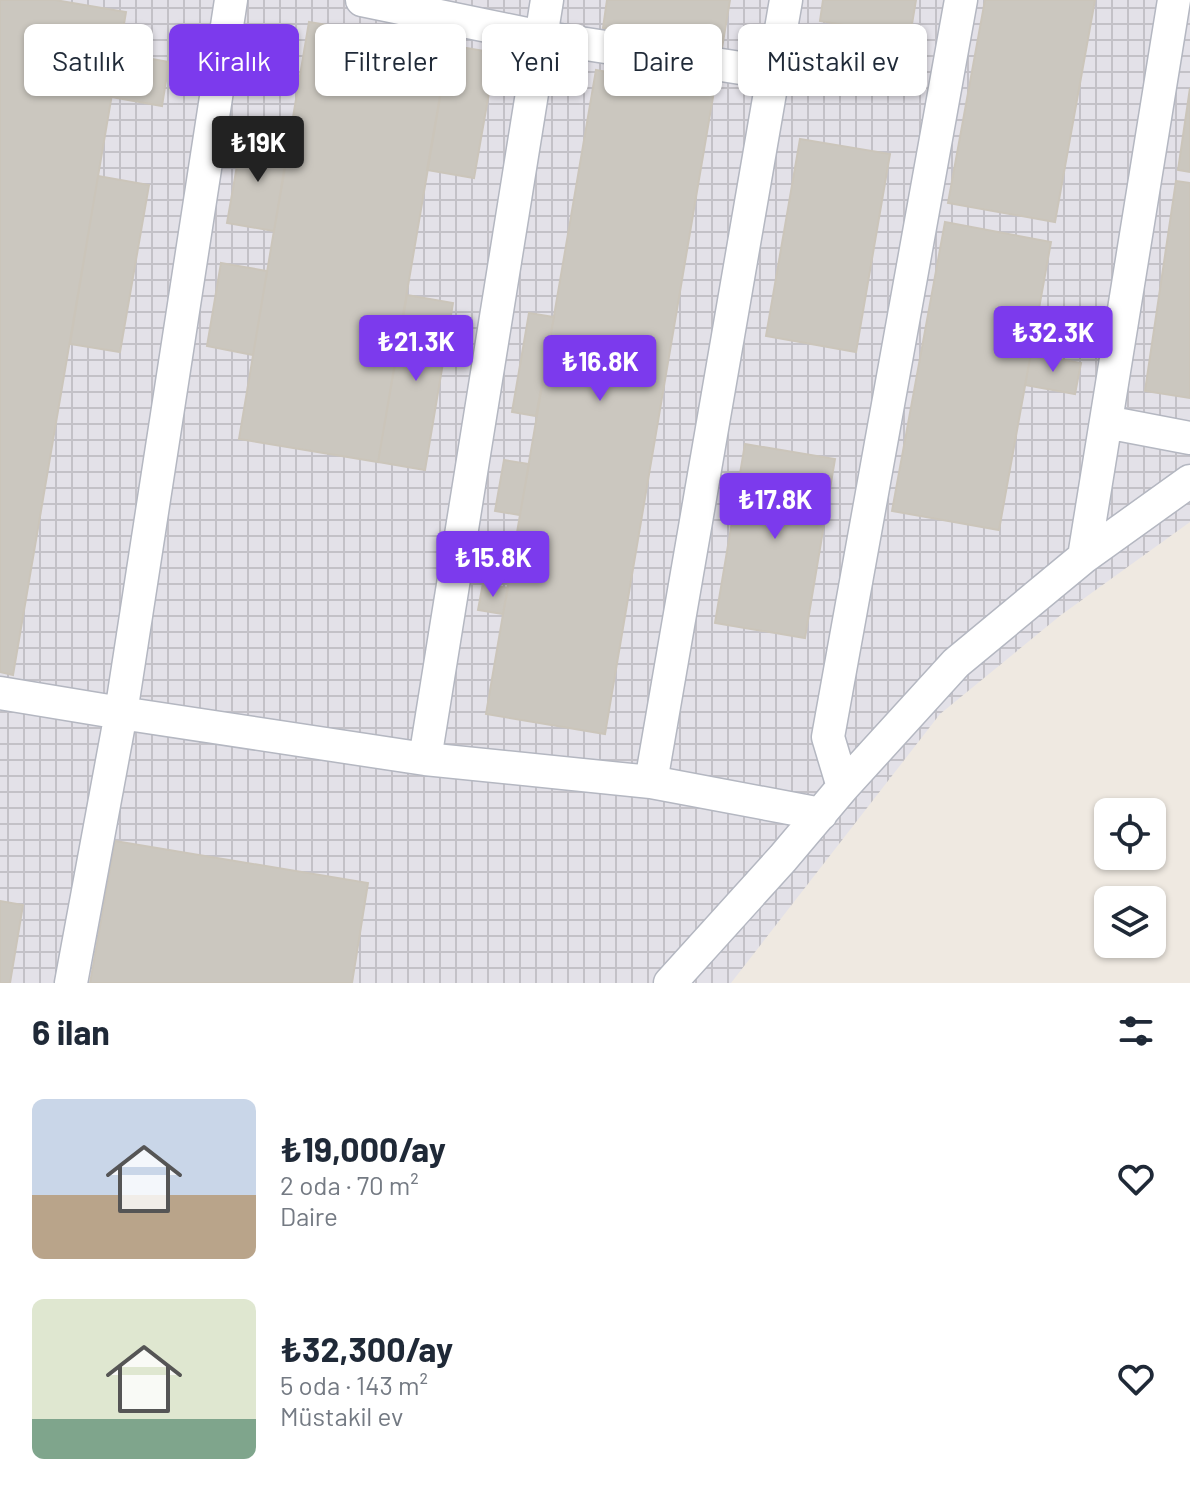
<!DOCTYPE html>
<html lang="tr">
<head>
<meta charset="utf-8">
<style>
	:root { --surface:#fff; --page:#f6f6f7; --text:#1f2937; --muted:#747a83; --accent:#7c3aed }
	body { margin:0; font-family:Barlow,sans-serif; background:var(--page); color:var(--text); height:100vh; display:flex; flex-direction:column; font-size:30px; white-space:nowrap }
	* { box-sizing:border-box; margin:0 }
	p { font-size:26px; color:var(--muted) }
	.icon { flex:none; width:44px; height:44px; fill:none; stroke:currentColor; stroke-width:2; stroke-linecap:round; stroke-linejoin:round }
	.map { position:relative; height:983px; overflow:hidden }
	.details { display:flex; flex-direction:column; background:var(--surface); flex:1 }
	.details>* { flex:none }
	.top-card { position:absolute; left:24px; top:24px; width:1142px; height:72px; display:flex; gap:16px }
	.controls { position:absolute; left:1094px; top:798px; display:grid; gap:16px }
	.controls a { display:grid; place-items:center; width:72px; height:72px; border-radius:12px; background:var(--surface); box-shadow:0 2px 6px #0004; font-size:40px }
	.price { position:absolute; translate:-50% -68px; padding:0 18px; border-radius:8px; background:var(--accent); color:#fff; font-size:26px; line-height:52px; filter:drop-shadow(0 2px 4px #0008) }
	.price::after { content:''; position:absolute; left:50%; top:48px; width:24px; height:18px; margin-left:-12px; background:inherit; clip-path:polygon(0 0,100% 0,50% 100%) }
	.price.on { background:#222; color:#fff }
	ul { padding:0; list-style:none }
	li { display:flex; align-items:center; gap:24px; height:200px; padding:0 32px }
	li span { display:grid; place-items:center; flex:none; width:224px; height:160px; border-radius:12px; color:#555 }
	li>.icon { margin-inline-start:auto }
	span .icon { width:96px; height:96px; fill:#fffc; stroke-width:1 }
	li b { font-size:34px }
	h2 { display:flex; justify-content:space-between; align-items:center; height:96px; padding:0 32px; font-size:34px }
	.tag { padding:0 28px; border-radius:12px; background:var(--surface); box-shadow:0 2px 6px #0004; font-size:28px; line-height:72px }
	.tag.on { background:var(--accent); color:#fff }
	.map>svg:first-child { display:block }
</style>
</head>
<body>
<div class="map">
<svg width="1190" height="983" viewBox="0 0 1190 983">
	<defs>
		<pattern id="industrial-grid" width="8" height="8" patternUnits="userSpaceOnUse" patternTransform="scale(2)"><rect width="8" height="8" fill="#e3e1e8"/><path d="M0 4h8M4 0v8" fill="none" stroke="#c3c1c7"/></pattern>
	</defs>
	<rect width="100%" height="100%" fill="#efe9e1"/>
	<path fill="url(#industrial-grid)" d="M0 0H1190V522L1061 615 940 714 731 983H0Z"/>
	<path fill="#cbc7bf" stroke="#cbc5ba" stroke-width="2" d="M0 0H55L126 12 13 675 0 672Z
		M607 0H730L722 48 603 28Z
		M823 0H916L910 36 820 21Z
		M985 0H1095L1055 222 948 203Z
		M309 22 449 45 378 462 239 439Z
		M449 45 496 53 474 178 427 170Z
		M119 53 169 62 162 106 111 97Z
		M596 70 714 91 605 734 486 714Z
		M1190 88V172L1178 170Z
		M242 137 289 145 274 231 227 223Z
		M800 139 890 154 856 352 766 336Z
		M98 176 149 185 120 352 70 344Z
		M1176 181 1190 183V398L1145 391Z
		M945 222 1051 242 999 530 892 511Z
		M221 263 267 271 253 355 207 346Z
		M407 295 453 303 425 470 378 462Z
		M529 313 554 317 536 416 512 412Z
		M1031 354 1081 363 1075 394 1025 385Z
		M745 444 835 459 805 638 715 623Z
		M504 460 529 464 520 515 495 511Z
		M483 583 508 588 503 614 478 610Z
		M115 841 368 883 352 983H90Z
		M0 901 23 905 10 983H0Z"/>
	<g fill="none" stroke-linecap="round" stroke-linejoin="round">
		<defs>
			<path id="minor" d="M362 0 541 37 773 73
				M1106 422 1190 438
				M1084 557 1174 0
				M0 693 121 713 425 759 651 782 821 814
				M425 759 547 0
				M651 782 786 0
				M843 787 828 737 961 0
				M71 983 121 713 231 0
				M670 983 783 858 843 787 956 663 1084 557 1190 481"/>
		</defs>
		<use href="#minor" stroke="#b4b7c1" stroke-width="35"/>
		<use href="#minor" stroke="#fff" stroke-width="32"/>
	</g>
</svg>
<div class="controls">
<a><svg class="icon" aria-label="locate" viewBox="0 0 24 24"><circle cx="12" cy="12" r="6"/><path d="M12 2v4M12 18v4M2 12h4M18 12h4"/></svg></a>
<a><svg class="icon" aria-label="layers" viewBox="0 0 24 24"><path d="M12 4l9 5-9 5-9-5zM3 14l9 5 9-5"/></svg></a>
</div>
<b class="price on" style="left:258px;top:184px">₺19K</b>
<b class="price" style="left:1053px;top:374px">₺32.3K</b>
<b class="price" style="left:416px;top:383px">₺21.3K</b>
<b class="price" style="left:600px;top:403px">₺16.8K</b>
<b class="price" style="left:775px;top:541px">₺17.8K</b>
<b class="price" style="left:493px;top:599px">₺15.8K</b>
<div class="top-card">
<a class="tag">Satılık</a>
<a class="tag on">Kiralık</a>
<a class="tag">Filtreler</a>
<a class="tag">Yeni</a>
<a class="tag">Daire</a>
<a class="tag">Müstakil ev</a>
</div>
</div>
<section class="details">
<h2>6 ilan<svg class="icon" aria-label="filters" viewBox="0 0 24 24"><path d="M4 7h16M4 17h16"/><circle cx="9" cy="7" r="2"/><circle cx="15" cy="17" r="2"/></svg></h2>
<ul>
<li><span style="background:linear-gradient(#c9d6e8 60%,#b9a48a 0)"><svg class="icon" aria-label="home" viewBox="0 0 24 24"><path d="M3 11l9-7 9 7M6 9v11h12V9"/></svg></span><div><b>₺19,000/ay</b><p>2 oda · 70 m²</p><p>Daire</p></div><svg class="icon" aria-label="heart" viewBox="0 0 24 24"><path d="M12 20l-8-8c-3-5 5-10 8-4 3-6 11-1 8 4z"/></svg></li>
<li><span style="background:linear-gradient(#dfe7d0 75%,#7fa58c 0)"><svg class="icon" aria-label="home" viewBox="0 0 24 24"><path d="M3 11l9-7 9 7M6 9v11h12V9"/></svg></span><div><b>₺32,300/ay</b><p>5 oda · 143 m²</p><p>Müstakil ev</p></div><svg class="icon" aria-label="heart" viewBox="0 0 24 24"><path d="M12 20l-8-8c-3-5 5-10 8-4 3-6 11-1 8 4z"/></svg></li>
</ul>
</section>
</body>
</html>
